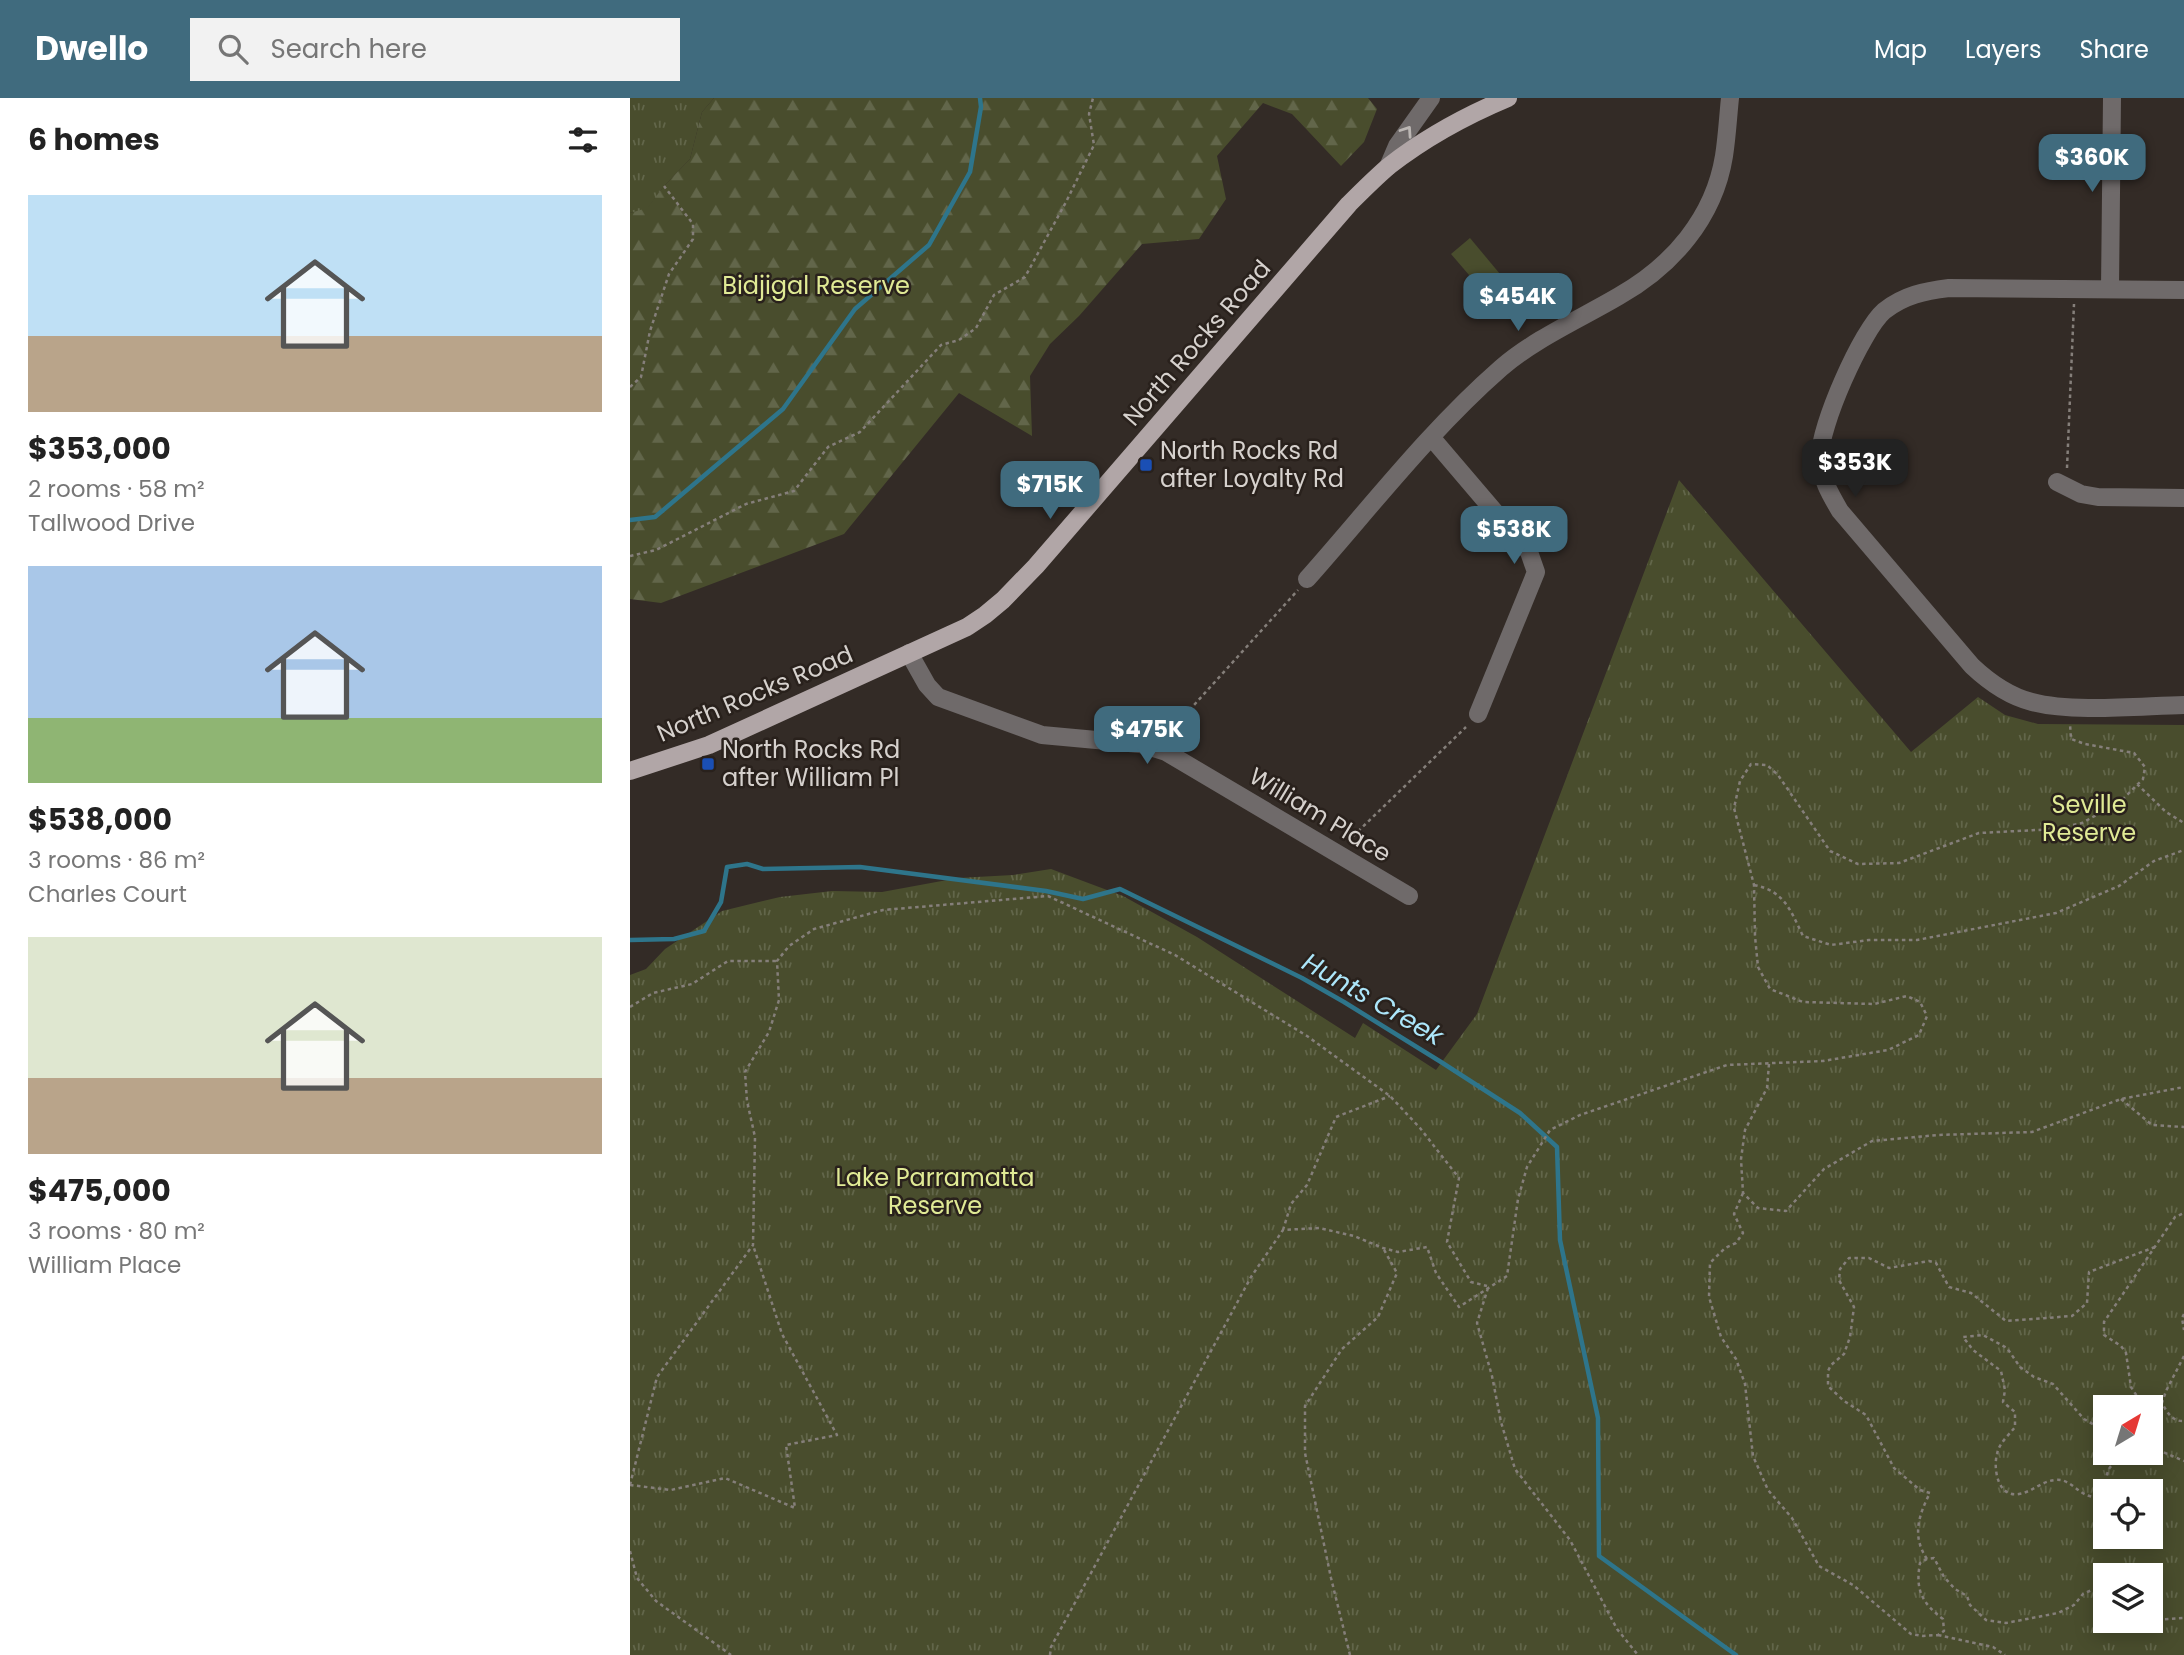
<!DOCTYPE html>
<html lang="en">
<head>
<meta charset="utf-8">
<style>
	:root { --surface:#fff; --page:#f2f2f2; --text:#222; --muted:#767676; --accent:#406b7e }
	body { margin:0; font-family:Poppins,sans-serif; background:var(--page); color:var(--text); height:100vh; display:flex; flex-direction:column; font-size:26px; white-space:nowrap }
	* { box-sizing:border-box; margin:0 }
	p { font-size:23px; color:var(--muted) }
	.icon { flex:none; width:38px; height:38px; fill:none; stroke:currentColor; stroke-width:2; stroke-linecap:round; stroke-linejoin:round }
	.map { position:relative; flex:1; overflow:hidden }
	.side { display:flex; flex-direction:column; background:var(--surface); width:630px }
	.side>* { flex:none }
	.needle { width:46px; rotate:38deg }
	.buttons { position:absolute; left:1463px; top:1297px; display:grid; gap:14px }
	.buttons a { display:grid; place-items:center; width:70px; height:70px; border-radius:0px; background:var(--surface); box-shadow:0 4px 18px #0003; font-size:35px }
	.price { position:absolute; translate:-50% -60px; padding:0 16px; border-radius:14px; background:var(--accent); color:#fff; font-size:23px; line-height:46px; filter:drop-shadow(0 2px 4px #0008) }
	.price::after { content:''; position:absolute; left:50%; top:42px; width:21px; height:16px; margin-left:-10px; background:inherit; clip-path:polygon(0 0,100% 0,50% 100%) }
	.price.active { background:#222; color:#fff }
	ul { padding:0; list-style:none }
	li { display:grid; align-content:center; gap:14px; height:371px; padding:0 28px }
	li span { display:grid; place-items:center; height:217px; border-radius:0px; color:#555 }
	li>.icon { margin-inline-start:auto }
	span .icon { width:126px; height:126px; fill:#fffc; stroke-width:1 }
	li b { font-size:30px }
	h2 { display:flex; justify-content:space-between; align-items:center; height:84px; padding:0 28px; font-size:30px }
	header { display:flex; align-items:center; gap:42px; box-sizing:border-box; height:98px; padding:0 35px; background:var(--accent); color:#fff }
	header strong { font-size:33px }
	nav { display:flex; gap:38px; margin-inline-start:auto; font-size:24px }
	.search { width:490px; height:63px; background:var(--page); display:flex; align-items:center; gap:18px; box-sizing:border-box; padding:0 24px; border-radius:0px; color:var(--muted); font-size:26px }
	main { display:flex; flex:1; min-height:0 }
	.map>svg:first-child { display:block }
</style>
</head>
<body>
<header>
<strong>Dwello</strong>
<div class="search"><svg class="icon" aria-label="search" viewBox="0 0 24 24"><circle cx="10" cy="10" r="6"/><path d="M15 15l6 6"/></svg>Search here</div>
<nav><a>Map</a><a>Layers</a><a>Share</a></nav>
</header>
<main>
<section class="side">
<h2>6 homes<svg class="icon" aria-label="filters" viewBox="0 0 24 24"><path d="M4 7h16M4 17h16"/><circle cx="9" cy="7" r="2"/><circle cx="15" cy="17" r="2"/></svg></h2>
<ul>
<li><span style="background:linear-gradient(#bfe0f5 65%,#b9a48a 0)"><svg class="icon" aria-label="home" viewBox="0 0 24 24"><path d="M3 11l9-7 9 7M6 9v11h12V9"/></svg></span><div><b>$353,000</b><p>2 rooms · 58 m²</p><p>Tallwood Drive</p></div></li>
<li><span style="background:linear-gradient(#a9c7e8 70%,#8fb573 0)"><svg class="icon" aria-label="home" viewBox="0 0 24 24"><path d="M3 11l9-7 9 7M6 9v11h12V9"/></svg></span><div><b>$538,000</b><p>3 rooms · 86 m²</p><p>Charles Court</p></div></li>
<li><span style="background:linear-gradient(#dfe7d0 65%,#b9a48a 0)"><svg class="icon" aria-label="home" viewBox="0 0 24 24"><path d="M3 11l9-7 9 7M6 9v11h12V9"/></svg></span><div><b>$475,000</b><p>3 rooms · 80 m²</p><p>William Place</p></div></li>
</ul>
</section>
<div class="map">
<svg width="1554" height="1557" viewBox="0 0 1554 1557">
	<defs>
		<pattern id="grass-tufts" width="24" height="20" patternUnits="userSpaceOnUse" patternTransform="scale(1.75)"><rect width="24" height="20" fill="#494d2d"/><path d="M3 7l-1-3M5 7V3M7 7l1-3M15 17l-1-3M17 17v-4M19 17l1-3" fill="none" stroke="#62664a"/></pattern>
		<pattern id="forest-firs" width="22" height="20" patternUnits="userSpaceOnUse" patternTransform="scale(1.75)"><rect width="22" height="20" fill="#494d2d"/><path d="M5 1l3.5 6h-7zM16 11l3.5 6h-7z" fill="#62664a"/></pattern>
	</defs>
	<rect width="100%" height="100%" fill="#332b26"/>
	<path fill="url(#grass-tufts)" fill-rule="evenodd" d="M0 0H84L72 14 60 61 34 88 17 111 0 115Z
		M1049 382 1281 654 1348 599 1375 617 1408 626 1554 627V1557H0V877L16 871 35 851 92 813 150 799 202 793 252 794 328 780 383 777 421 771 493 798 567 839 725 940 733 925 806 972 847 916ZM1521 1309V1354H1475V1309ZM1521 1393V1438H1475V1393ZM1521 1477V1522H1475V1477Z"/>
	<path fill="url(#forest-firs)" d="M84 0H738L747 11 734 44 711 68 662 16 633 5 587 58 596 101 569 141 512 146 449 218 420 246 400 278 402 338 329 295 214 436 31 505 0 501V115L17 110 34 88 60 61 72 14Z"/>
	<path fill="#494d2d" d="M840 140 875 182 857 198 821 156Z"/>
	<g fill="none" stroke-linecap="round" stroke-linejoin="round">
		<path stroke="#2e758b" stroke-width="4.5" d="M0 422 25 419 153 311 225 211 299 147 340 74 351 9 350 0
			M0 842 44 841 74 833 91 804 97 769 117 766 133 771 230 769 416 793 453 801 490 791 672 880 714 904 811 964 890 1015 927 1049 930 1142 968 1320 969 1458 1106 1557"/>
		<path stroke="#857f7a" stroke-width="2.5" stroke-dasharray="3.5 3.5" stroke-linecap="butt" d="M0 289 11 279 20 233 39 176 63 141V126L34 88
			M1437 370 1444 206
			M0 458 26 452 116 406 164 393 198 349 230 334 311 247 329 242 346 230 364 197 395 179 436 104 464 47 459 16 463 0
			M536 638 668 492
			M1507 686 1536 714 1554 725
			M718 743 836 629
			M1124 787C1154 793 1160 811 1173 838L1201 847 1239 842H1287L1426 815 1489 788 1524 763 1554 752
			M0 909 23 895 62 886 98 863H147
			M1139 966 1137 990 1115 1032 1111 1061 1113 1095 1128 1110 1156 1113 1194 1071 1242 1043 1308 1037 1402 1034 1491 1001 1554 989
			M1491 1001 1522 1027 1554 1029
			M1113 1095 1104 1116 1113 1135 1106 1145 1095 1150 1080 1165 1079 1199 1091 1239 1106 1261 1115 1286 1123 1358 1138 1392 1162 1420 1189 1468 1223 1487 1281 1536 1293 1538 1308 1537 1314 1533 1313 1521C1292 1505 1285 1492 1290 1465L1297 1461 1304 1460 1314 1479 1325 1491 1337 1498 1340 1507 1356 1522 1376 1525 1428 1515 1444 1507 1453 1496 1464 1491 1475 1497
			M653 1132 661 1106 677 1087 706 1019 760 998
			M858 1190 847 1225 862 1278 871 1324 885 1371 940 1442 987 1531 1008 1557
			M1554 1216 1552 1220 1554 1232
			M1554 1258 1536 1293 1532 1305C1537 1314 1542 1324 1554 1323
			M1514 1309 1501 1289 1496 1255 1491 1248 1474 1237V1224L1545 1119 1554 1115
			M1475 1333 1454 1321 1423 1286 1404 1279 1390 1269 1377 1250 1353 1237 1333 1239 1343 1252 1371 1273 1375 1292 1373 1304 1385 1314V1329C1379 1337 1369 1345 1367 1356 1363 1371 1368 1400 1389 1396 1402 1394 1412 1383 1425 1382 1443 1380 1448 1400 1468 1399L1477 1388C1474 1364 1488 1363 1508 1354
			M1521 1349 1554 1363
			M0 1387 27 1279 123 1147 125 1039 117 1003 115 974 139 934 149 902 147 863 159 848 184 831 253 812 418 798 545 857 677 938 760 998 790 1030 829 1080 817 1144 841 1184 857 1188
			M0 1387 41 1392 95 1380 165 1410 156 1347 207 1337 152 1236 123 1147
			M0 1453 7 1480 26 1503 101 1557
			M1297 1461C1282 1439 1288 1418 1300 1395L1290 1392 1264 1370 1236 1317 1214 1303 1198 1288V1273L1201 1267 1214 1256 1220 1239 1224 1209 1209 1182 1210 1171 1219 1160H1239L1259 1170 1299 1163 1306 1165 1319 1189 1341 1195 1376 1223 1442 1218 1457 1205 1459 1174 1525 1149
			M1504 1522H1519
			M1521 1522 1554 1520
			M1308 1537 1363 1549 1375 1557
			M420 1557 421 1549 621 1179 653 1132 689 1130 724 1138 753 1150 768 1154 797 1149 806 1175 829 1209 877 1178 888 1101 897 1069 920 1032 950 1017 1097 967 1193 963 1258 952 1289 937 1297 918 1290 904 1277 898 1244 906 1173 904 1140 891 1128 869 1125 838 1124 787 1104 710 1110 683 1121 666 1137 667 1148 677 1200 753 1228 766 1269 765 1349 735 1426 731 1452 725 1490 704 1513 681 1515 669 1504 655 1455 646 1441 641 1440 626
			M720 1557 701 1480 675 1355V1308L712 1251 748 1219 767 1175 753 1150"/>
		<path stroke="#6f6a6a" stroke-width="18" d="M758 69 767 48 801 0
			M1480 191 1482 0
			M1554 192 1319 190C1295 193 1274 197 1254 213 1232 232 1189 329 1190 359 1190 379 1200 396 1210 413L1342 568C1359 584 1378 598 1402 604 1443 615 1510 608 1554 607
			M801 339 899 454 906 474 848 616
			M1427 384 1451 396 1468 399 1554 400
			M677 481C740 410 799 333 871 270 906 240 950 221 989 198 1042 168 1084 120 1094 58 1097 39 1098 19 1100 0
			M279 555 297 587 308 599 412 637 510 646 536 654 779 798"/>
		<path stroke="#b1a6a7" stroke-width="18" d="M0 673 79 647 337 529 355 517 373 502 406 468 719 106C732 93 745 80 759 68 795 40 835 18 878 0"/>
	</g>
	<defs><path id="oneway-chevron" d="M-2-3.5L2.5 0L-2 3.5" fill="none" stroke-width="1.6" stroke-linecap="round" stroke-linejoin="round" transform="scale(1.75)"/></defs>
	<use stroke="#bcb7b4" href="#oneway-chevron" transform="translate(777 33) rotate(-56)"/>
	<g fill="#1a4fb4" stroke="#29211c" stroke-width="2.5">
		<rect x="509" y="360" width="14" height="14" rx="3.5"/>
		<rect x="71" y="659" width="14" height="14" rx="3.5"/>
	</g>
	<g text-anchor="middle" stroke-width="5" stroke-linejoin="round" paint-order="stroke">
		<g font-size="24" fill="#e0ea95" stroke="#29211c">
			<text x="186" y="196">Bidjigal Reserve</text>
			<text x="1459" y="715">Seville<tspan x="1459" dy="28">Reserve</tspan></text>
			<text x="305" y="1088">Lake Parramatta<tspan x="305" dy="28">Reserve</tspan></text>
		</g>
		<g font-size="24" fill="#d6d1cd" stroke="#29211c">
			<text transform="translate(567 245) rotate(-49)" y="8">North Rocks Road</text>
			<text transform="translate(125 596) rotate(-23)" y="8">North Rocks Road</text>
			<text transform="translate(690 717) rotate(31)" y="8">William Place</text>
		</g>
		<g font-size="24" fill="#d6d1cd" stroke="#29211c" text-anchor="start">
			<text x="530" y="361">North Rocks Rd<tspan x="530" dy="28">after Loyalty Rd</tspan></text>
			<text x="92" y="660">North Rocks Rd<tspan x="92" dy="28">after William Pl</tspan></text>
		</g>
		<g font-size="26" font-style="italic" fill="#ace6fa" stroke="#29211c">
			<text transform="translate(743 901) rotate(30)" y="9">Hunts Creek</text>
		</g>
	</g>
</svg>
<div class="buttons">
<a><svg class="needle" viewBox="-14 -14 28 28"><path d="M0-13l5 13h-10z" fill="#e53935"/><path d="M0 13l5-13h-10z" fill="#767676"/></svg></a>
<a><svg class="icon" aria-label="locate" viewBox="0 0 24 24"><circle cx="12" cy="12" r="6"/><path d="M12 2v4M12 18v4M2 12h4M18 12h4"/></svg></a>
<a><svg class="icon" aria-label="layers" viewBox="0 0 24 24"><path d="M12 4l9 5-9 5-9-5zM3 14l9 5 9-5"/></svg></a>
</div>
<b class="price" style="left:1462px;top:96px">$360K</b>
<b class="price" style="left:888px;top:235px">$454K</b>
<b class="price active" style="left:1225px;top:401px">$353K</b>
<b class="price" style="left:420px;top:423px">$715K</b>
<b class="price" style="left:884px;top:468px">$538K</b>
<b class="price" style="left:517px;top:668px">$475K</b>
</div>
</main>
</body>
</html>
